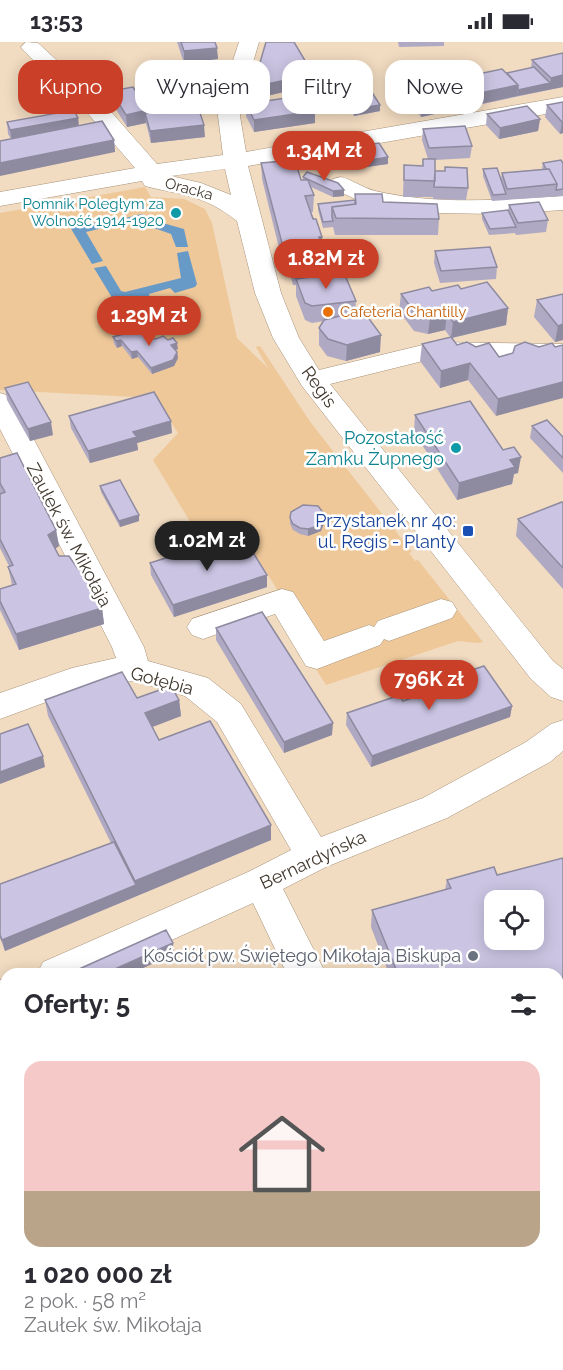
<!DOCTYPE html>
<html lang="pl">
<head>
<meta charset="utf-8">
<style>
	:root { --surface:#fff; --page:#f2f2f3; --text:#2b2b33; --muted:#7c7c81; --line:#e1e1e2; --accent:#ca3f27 }
	body { margin:0; font-family:Raleway,sans-serif; background:var(--page); color:var(--text); height:100vh; display:flex; flex-direction:column; font-size:22px; white-space:nowrap }
	* { box-sizing:border-box; margin:0 }
	p { font-size:20px; color:var(--muted) }
	.icon { flex:none; width:33px; height:33px; fill:none; stroke:currentColor; stroke-width:2; stroke-linecap:round; stroke-linejoin:round }
	.map { position:relative; flex:1; overflow:hidden }
	.sheet { position:absolute; left:0px; top:926px; width:564px; height:404px; display:flex; flex-direction:column; background:var(--surface); border-radius:18px 18px 0 0; box-shadow:0 3px 15px #0003 }
	.sheet>* { flex:none }
	.guide { position:absolute; left:18px; top:18px; width:528px; height:54px; display:flex; gap:12px }
	.tools { position:absolute; left:484px; top:848px; display:grid; gap:12px }
	.tools a { display:grid; place-items:center; width:60px; height:60px; border-radius:12px; background:var(--surface); box-shadow:0 3px 15px #0003; font-size:30px }
	.price { position:absolute; translate:-50% -51px; padding:0 14px; border-radius:21px; background:var(--accent); color:#fff; font-size:20px; line-height:39px; filter:drop-shadow(0 2px 3px #0008) }
	.price::after { content:''; position:absolute; left:50%; top:36px; width:18px; height:14px; margin-left:-9px; background:inherit; clip-path:polygon(0 0,100% 0,50% 100%) }
	.price.selected { background:#222; color:#fff }
	ul { padding:0; list-style:none }
	li { display:grid; align-content:center; gap:12px; height:318px; padding:0 24px }
	li+li { border-top:2px solid var(--line) }
	li span { display:grid; place-items:center; height:186px; border-radius:18px; color:#555 }
	li>.icon { margin-inline-start:auto }
	span .icon { width:108px; height:108px; fill:#fffc; stroke-width:1 }
	li b { font-size:26px }
	h2 { display:flex; justify-content:space-between; align-items:center; height:72px; padding:0 24px; font-size:26px }
	.chip { padding:0 21px; border-radius:18px; background:var(--surface); box-shadow:0 3px 15px #0003; font-size:21px; line-height:54px }
	.chip.selected { background:var(--accent); color:#fff }
	.status { display:flex; justify-content:space-between; align-items:center; height:42px; padding:0 30px; background:var(--surface); direction:ltr }
	.status svg { height:16px; fill:currentColor }
	.map>svg:first-child { display:block }
</style>
</head>
<body>
<div class="status"><b>13:53</b><svg viewBox="0 0 49 12"><path d="M0 12V9h3v3zM5 12V6h3v6zM10 12V3h3v9zM15 12V0h3v12zM26 1h20v11H26zM47 4h2v5h-2z"/></svg></div>
<div class="map">
<svg width="563" height="1328" viewBox="0 0 563 1328">
	<rect width="100%" height="100%" fill="#f1dbc1"/>
	<path fill="#e8cdad" d="M295 1323H558L563 1328H289Z"/>
	<path fill="#eec899" d="M145 145 151 155 184 157 205 167 212 181 237 296 268 326 256 305 260 304 311 381 412 510 409 511 415 519 418 518 483 600 478 601 458 599 326 643 278 568 282 555 242 492 204 503 153 418 178 391 156 356 0 348V171Z"/>
	<path fill="#689ac8" d="M142 172 159 180 184 187 188 205H176L171 192 137 180 120 182 117 178Z
		M110 178 113 183 111 184 86 190 103 219 92 222 70 185Z
		M188 209 197 242 195 245 175 251 170 246 149 252 150 258 122 265 117 264 94 226 106 224 121 249 125 250 181 236 177 211Z"/>
	<g fill="none" stroke-linecap="round" stroke-linejoin="round">
		<defs>
			<path id="minor" d="M26 0 38 1 106 64 157 122 223 113 218 74 219 61 239 0H259L241 61 240 74 246 110 563 55V69L248 124 281 251 299 296 319 328 435 300 563 302V318L435 316 330 342 553 619 563 627V659L551 655 531 637 302 344 273 296 255 251 237 179C202 152 185 154 145 144L142 139 0 164V150L135 126 90 74 24 9 21 5ZM225 127 231 153 201 141 171 134Z
				M341 135C353 138 363 146 375 149 436 163 501 158 563 154V168L498 172 434 171 367 162 333 147 329 142 333 137Z
				M0 351 10 354 14 360 144 605 148 619 208 636 241 662 321 795 423 756 526 700 551 682 563 678V709L550 720 447 776 326 825 283 847 326 932H287L253 861 97 932H37L43 920 248 830 291 808 217 680 185 654 135 639 110 641 76 649 0 677V651L72 626 116 616 112 605 0 387Z
				M282 547 293 550 324 599 369 583 374 585 378 579 441 557 452 560 457 568 452 576 389 599 384 597 380 603 317 627 306 624 275 572 203 597 192 593 187 585 192 577Z
				M6 936V971L0 973V938Z
				M563 1066V1107L558 1109V1068Z
				M558 1115 563 1117V1163L558 1160Z
				M221 1323H272L269 1328H219Z"/>
		</defs>
		<use href="#minor" stroke="#a69279" stroke-width="1"/>
		<use href="#minor" fill="#fff" fill-rule="evenodd"/>
	</g>
	<path fill="#afa9c3" d="M177 0H215L218 17 184 21Z
		M398 0H444V4L399 5Z
		M532 18 563 45 421 75 406 56V45L435 39 434 38V32L459 41V36L507 31 531 26Z
		M307 22 330 46 329 58 313 62 306 54 315 69V81L254 90 246 74V62L306 53 300 46 267 54 254 53V41Z
		M111 49 148 68V71L205 95 151 101 146 81 127 85 112 61Z
		M345 53 380 63V69L354 74 345 59Z
		M563 60V91L560 92 545 75 547 63Z
		M487 72 540 77 538 89 499 97 486 83Z
		M78 76 79 84 114 98 115 110 11 97 8 92 7 80Z
		M423 87 472 104 470 116 435 118V129L468 146 466 158 433 157V155H403L404 123 422 124 423 117H428L422 98Z
		M352 105 388 122 359 126 352 111Z
		M261 121 301 138H303V135L344 154 333 155 311 145 314 153 313 170H311L322 195 320 218 308 220 310 226 317 234 356 259 355 272 380 310 346 319 327 314 319 303V286L324 279 312 281 305 278 296 254V243H293L291 235V221L283 222 262 137Z
		M543 121H563V154L492 159 483 134V127L501 137 502 131 542 127Z
		M355 152 439 177 438 193H335L333 185 323 186 318 168V162L355 158Z
		M509 163 548 178 546 190 516 193 515 191 489 193 482 177V171L508 169Z
		M435 209 497 225 496 237 440 241 434 221Z
		M461 247 508 266 506 283 452 296 457 303 499 315 513 311 496 374 468 338 440 346 420 319 422 302 450 295 445 288 428 292 414 289 399 269 401 252Z
		M563 252V298L555 300 534 275 537 258Z
		M113 295 148 296 178 307 176 308 177 310 178 316 174 324 152 332 138 315 132 317 122 304 117 306 114 302Z
		M5 346 53 393 30 399 7 358Z
		M415 373 518 431 514 432 512 442 457 458 414 390Z
		M69 374 172 391 137 401 138 408 90 421 71 386Z
		M532 384 563 395V431L530 396Z
		M0 416 56 488 59 504 55 506 59 514 102 566 104 582 19 608 0 568V559L12 543 8 525 9 524 0 506Z
		M100 444 139 479 120 485 101 450Z
		M563 461V547L516 494 518 477Z
		M325 473V479L321 489 308 494 300 492 293 488 290 482V476Z
		M197 514 267 533V545L174 575 151 533 150 521Z
		M216 586 332 693 284 711 216 598Z
		M434 641 512 664 510 675 371 725 346 683 347 671 396 655V652L404 654 403 659 433 649Z
		M137 656 179 658 181 674 152 685 159 698 271 783V798L5 909 0 896V842L111 801 48 674 45 658Z
		M563 816V960L558 962V932H389L371 885 372 868 445 848 447 838 497 833Z
		M122 1323H152L145 1328H125Z
		M526 1323H558L563 1328H529Z"/>
	<path fill="#8e8a9f" d="M217 6 218 17 184 21V9Z
		M563 33V45L517 54 518 48 550 41 551 36Z
		M300 35V46L267 54V42Z
		M518 43 517 54 421 75 422 63Z
		M330 46 329 58 313 62 314 50Z
		M380 63V69L354 74V67Z
		M148 68V80L145 71 146 81 127 85 126 73Z
		M315 69V81L254 90V78Z
		M78 76 79 87 12 100 10 88Z
		M540 77 538 89 499 97 500 86Z
		M562 80H563V91L560 92Z
		M204 83 205 95 151 101 150 89Z
		M114 98 115 110 0 134V121Z
		M388 115V122L359 126V120Z
		M344 148V154L333 155V149Z
		M319 195H322L321 211V202Z
		M508 266 506 283 451 296 453 280Z
		M447 271 445 288 428 292 430 276Z
		M563 282V298L555 300 558 284Z
		M381 293 380 310 346 319 347 303Z
		M121 298 122 304 117 306 116 299Z
		M177 301 178 307 172 309 171 303Z
		M137 309 138 315 132 317 131 310Z
		M177 310 178 316 174 324 152 332 151 326Z
		M470 321 468 338 440 346 441 329Z
		M563 340V356L496 374 498 357Z
		M171 379 172 391 137 401 138 408 90 421 88 409 133 390Z
		M51 380 53 393 30 399 28 387Z
		M521 415 518 431 514 432 512 442 457 458 459 441 510 418Z
		M139 473V479L120 485 119 479Z
		M325 473V479L321 489 308 494V487Z
		M56 488 59 504 51 510 48 493Z
		M267 533V545L174 575 173 563Z
		M102 566 104 582 19 608 16 592Z
		M179 658 181 674 147 687 145 671Z
		M512 664 510 675 371 725 372 714Z
		M333 681 332 693 284 711V700Z
		M43 714 45 725 0 742V730Z
		M271 783V798L5 909 2 898 136 843 135 839Z
		M173 901 174 912 130 932H104Z
		M563 945V960L558 962V946Z
		M6 1140V1156L0 1160V1144Z
		M6 1183V1194L0 1198V1187Z
		M130 1323H152L145 1328H128L127 1325Z"/>
	<path fill="#cbc5e3" stroke="#8e8a9f" stroke-width="1.5" fill-rule="evenodd" d="M181 0H215L217 6 184 9Z
		M266 0H294L307 22 330 46 314 50 300 35 267 42 254 41Z
		M563 11V33L551 36 532 18Z
		M534 25 550 41 518 48V43L507 31Z
		M502 27 518 43 422 63 406 45 441 38 447 44 464 40 459 36Z
		M445 29 459 42 447 44 434 32Z
		M133 45 148 68 126 73 111 49Z
		M371 49 380 63 354 67 345 53Z
		M306 53 315 69 254 78 246 62Z
		M563 60V80H562L547 63Z
		M527 64 540 77 500 86 487 72Z
		M198 65 204 83 150 89 145 71Z
		M74 68 78 76 10 88 7 80Z
		M102 79 114 98 0 121V99Z
		M465 84 472 104 429 106 423 87Z
		M379 101 388 115 359 120 352 105Z
		M423 117H435V139L404 138V123L423 124Z
		M295 118 301 138H308L311 146 314 153 305 154 313 177H316L322 195H319L321 202 283 205 261 121Z
		M561 118 563 121V147L556 148 557 142 549 127H546L543 121Z
		M445 125 467 126 468 146 434 145 435 129H445Z
		M497 126 506 152 493 153 483 127Z
		M549 127 557 142 507 147 502 131Z
		M307 130 338 141 344 148 333 149 303 135Z
		M355 152H382L383 160 437 162 439 177 336 176 332 165 356 162Z
		M355 158V162L332 165V175L333 179 323 180 318 162Z
		M539 160 548 178 518 181 509 163Z
		M508 168 516 185 490 187 482 171Z
		M490 205 497 225 441 229 435 209Z
		M307 216 310 225 293 227 291 218Z
		M310 226H314L317 233 310 235Z
		M344 231 356 259 312 264 305 261 296 237Z
		M487 240 508 266 453 280 447 271 430 276 416 272 401 252 429 245 432 249 458 243 461 247Z
		M563 252V282L558 284 537 258Z
		M352 271 367 274 381 293 347 303 328 297 319 286 324 278Z
		M137 288 142 289 148 296 156 297 163 294 168 298 173 296 177 301 171 303 177 310 173 318 151 326 137 309 131 310 121 298 116 299 113 295Z
		M451 295 457 303 467 300 476 305 489 301 499 315 513 311 515 304 525 300 539 305 552 301 555 305 563 303V340L498 357 470 321 441 329 422 302Z
		M28 340 51 380 28 387 5 346Z
		M154 350 171 379 133 390 137 395 88 409 69 374Z
		M470 359 503 408 514 405 521 415 510 418 515 425 459 441 415 373Z
		M547 378 563 395V416L532 384Z
		M17 411 56 488 48 493 59 514H69L78 527 81 526 102 566 16 592 0 559V547L16 542 8 525 13 523 0 497V452L5 450 0 441V416Z
		M120 438 139 473 119 479 100 444Z
		M562 460 563 461V526L518 477Z
		M303 463 318 464 325 473 322 483 308 487 300 486 293 482 290 476 291 470Z
		M246 499 267 533 173 563 150 521 194 507 197 514Z
		M262 570 333 681 284 700 216 586Z
		M484 624 512 664 372 714 347 671 397 654 396 652 402 651 404 654 400 655 403 659 438 647 434 641Z
		M122 630 137 656 171 644 179 658 145 671 159 698 210 679 271 783 135 839 45 658Z
		M28 682 43 714 0 730V692Z
		M114 800 136 843 2 898 0 893V842Z
		M563 816V945L558 946V932H398L372 868 451 846 447 838 494 825 497 833ZM495 858H534V897H495Z
		M166 888 173 901 104 932H68Z
		M0 1066 6 1080V1140L0 1144Z
		M6 1144V1183L0 1187V1148Z
		M558 1177 563 1184V1328H532L538 1324 537 1323H558Z
		M445 1324 447 1328H440Z"/>
	<g fill="#0f9aa8" stroke="#fff" stroke-width="2">
		<circle cx="176" cy="171" r="6"/>
		<circle cx="456" cy="406" r="6"/>
	</g>
	<circle fill="#e8710a" stroke="#fff" stroke-width="2" cx="328" cy="270" r="6"/>
	<rect fill="#1a4fb4" stroke="#fff" stroke-width="2" x="462" y="483" width="12" height="12" rx="3"/>
	<circle fill="#6b7280" stroke="#fff" stroke-width="2" cx="473" cy="914" r="6"/>
	<g text-anchor="middle" stroke-width="5" stroke-linejoin="round" paint-order="stroke">
		<g font-size="15" fill="#41382e" stroke="#fff">
			<text transform="translate(189 147) rotate(15)" y="5">Oracka</text>
		</g>
		<g font-size="15" fill="#0d838f" stroke="#fff" text-anchor="end">
			<text x="164" y="167">Pomnik Poległym za<tspan x="164" dy="17">Wolność 1914-1920</tspan></text>
		</g>
		<g font-size="15" fill="#c56008" stroke="#fff" text-anchor="start">
			<text x="340" y="275">Cafeteria Chantilly</text>
		</g>
		<g font-size="18" fill="#41382e" stroke="#fff">
			<text transform="translate(319 345) rotate(54)" y="6">Regis</text>
			<text transform="translate(69 493) rotate(62)" y="6">Zaułek św. Mikołaja</text>
			<text transform="translate(162 639) rotate(15)" y="6">Gołębia</text>
			<text transform="translate(313 818) rotate(-25)" y="6">Bernardyńska</text>
		</g>
		<g font-size="18" fill="#0d838f" stroke="#fff" text-anchor="end">
			<text x="444" y="402">Pozostałość<tspan x="444" dy="21">Zamku Żupnego</tspan></text>
		</g>
		<g font-size="18" fill="#164399" stroke="#fff" text-anchor="end">
			<text x="456" y="485">Przystanek nr 40:<tspan x="456" dy="21">ul. Regis - Planty</tspan></text>
		</g>
		<g font-size="18" fill="#5b616d" stroke="#fff" text-anchor="end">
			<text x="461" y="920">Kościół pw. Świętego Mikołaja Biskupa</text>
		</g>
	</g>
</svg>
<div class="tools">
<a><svg class="icon" aria-label="locate" viewBox="0 0 24 24"><circle cx="12" cy="12" r="6"/><path d="M12 2v4M12 18v4M2 12h4M18 12h4"/></svg></a>
</div>
<b class="price" style="left:324px;top:140px">1.34M zł</b>
<b class="price" style="left:326px;top:248px">1.82M zł</b>
<b class="price" style="left:149px;top:305px">1.29M zł</b>
<b class="price selected" style="left:207px;top:530px">1.02M zł</b>
<b class="price" style="left:429px;top:669px">796K zł</b>
<div class="guide">
<a class="chip selected">Kupno</a>
<a class="chip">Wynajem</a>
<a class="chip">Filtry</a>
<a class="chip">Nowe</a>
</div>
<section class="sheet">
<h2>Oferty: 5<svg class="icon" aria-label="filters" viewBox="0 0 24 24"><path d="M4 7h16M4 17h16"/><circle cx="9" cy="7" r="2"/><circle cx="15" cy="17" r="2"/></svg></h2>
<ul>
<li><span style="background:linear-gradient(#f6c9c9 70%,#b9a48a 0)"><svg class="icon" aria-label="home" viewBox="0 0 24 24"><path d="M3 11l9-7 9 7M6 9v11h12V9"/></svg></span><div><b>1 020 000 zł</b><p>2 pok. · 58 m²</p><p>Zaułek św. Mikołaja</p></div></li>
</ul>
</section>
</div>
</body>
</html>
